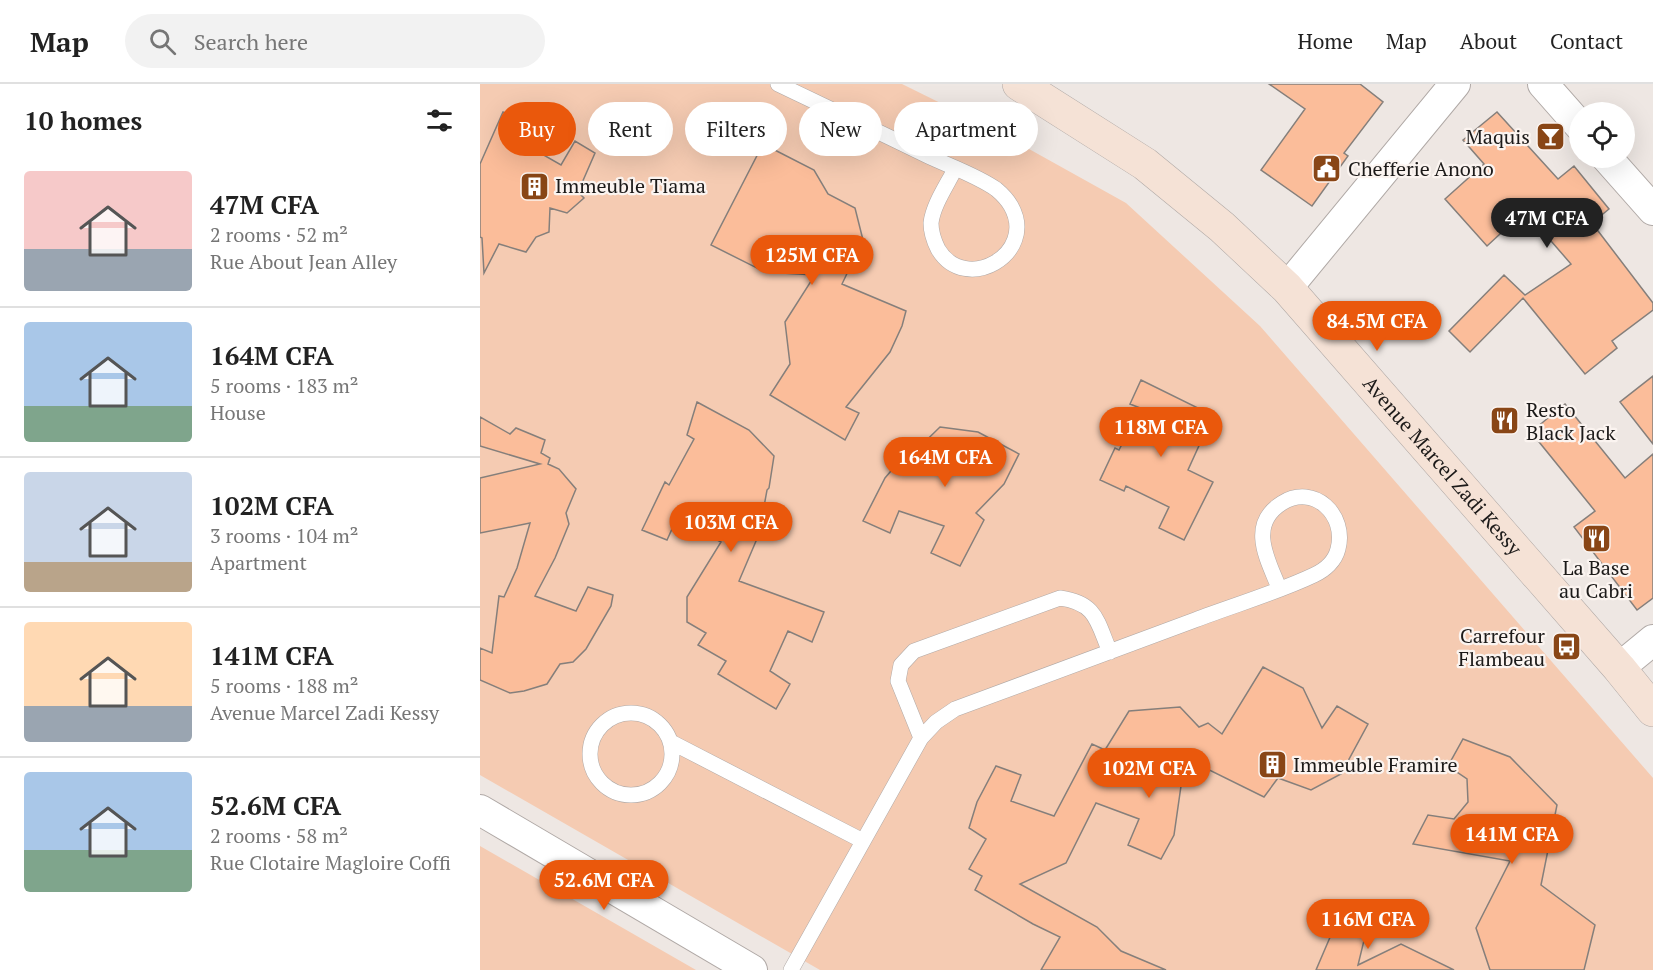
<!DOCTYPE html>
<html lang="en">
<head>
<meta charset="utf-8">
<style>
	:root { --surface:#fff; --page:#f2f2f2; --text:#222; --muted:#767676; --line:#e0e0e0; --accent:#ea580c }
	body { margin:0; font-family:"PT Serif",serif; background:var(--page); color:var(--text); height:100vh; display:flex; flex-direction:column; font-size:22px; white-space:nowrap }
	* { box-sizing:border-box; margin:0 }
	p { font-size:20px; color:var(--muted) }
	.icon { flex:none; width:33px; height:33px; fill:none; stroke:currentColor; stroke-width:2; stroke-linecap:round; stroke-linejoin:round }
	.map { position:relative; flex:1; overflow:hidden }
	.side { display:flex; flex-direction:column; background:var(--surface); width:480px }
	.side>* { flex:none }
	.hud { position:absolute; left:18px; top:18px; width:570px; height:54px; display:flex; gap:12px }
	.controls { position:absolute; left:1089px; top:18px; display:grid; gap:12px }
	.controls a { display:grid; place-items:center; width:66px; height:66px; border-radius:50%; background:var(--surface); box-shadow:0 6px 24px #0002; font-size:30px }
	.price { position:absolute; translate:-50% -51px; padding:0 14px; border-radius:21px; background:var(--accent); color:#fff; font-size:20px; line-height:39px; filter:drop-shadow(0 2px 3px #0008) }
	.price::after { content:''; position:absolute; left:50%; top:36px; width:18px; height:14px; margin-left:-9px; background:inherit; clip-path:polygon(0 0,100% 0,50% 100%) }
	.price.current { background:#222; color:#fff }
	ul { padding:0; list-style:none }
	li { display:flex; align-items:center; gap:18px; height:150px; padding:0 24px }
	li+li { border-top:2px solid var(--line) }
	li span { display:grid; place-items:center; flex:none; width:168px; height:120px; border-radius:6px; color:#555 }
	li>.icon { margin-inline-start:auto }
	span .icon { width:72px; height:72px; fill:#fffc; stroke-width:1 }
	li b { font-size:26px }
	h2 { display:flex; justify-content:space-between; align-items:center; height:72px; padding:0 24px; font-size:26px }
	.chip { padding:0 21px; border-radius:27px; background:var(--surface); box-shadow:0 6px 24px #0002; font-size:21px; line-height:54px }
	.chip.current { background:var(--accent); color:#fff }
	header { display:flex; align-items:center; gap:36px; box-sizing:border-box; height:84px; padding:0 30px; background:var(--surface); border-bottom:2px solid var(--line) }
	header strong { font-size:28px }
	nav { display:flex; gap:33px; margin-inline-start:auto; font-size:21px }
	.search { width:420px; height:54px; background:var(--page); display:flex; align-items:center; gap:15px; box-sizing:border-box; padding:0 21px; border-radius:33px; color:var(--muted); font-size:22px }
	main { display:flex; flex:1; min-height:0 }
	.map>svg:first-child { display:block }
</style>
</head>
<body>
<header>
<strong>Map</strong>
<div class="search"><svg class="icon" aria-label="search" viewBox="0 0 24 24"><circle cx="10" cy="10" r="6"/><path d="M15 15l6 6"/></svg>Search here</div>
<nav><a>Home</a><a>Map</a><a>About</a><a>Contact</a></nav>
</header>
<main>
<section class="side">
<h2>10 homes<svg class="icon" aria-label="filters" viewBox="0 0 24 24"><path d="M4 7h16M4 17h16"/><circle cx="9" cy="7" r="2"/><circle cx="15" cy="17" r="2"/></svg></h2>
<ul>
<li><span style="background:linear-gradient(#f6c9c9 65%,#9aa5b1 0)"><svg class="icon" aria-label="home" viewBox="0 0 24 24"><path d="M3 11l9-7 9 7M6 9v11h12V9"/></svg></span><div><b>47M CFA</b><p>2 rooms · 52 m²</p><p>Rue About Jean Alley</p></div></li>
<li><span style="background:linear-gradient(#a9c7e8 70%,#7fa58c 0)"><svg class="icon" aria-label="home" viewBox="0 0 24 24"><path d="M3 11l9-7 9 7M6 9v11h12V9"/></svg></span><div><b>164M CFA</b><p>5 rooms · 183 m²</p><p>House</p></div></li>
<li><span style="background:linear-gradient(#c9d6e8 75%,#b9a48a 0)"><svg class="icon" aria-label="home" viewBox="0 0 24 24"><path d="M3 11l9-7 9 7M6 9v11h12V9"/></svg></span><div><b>102M CFA</b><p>3 rooms · 104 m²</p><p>Apartment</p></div></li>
<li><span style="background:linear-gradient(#ffd9b3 70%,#9aa5b1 0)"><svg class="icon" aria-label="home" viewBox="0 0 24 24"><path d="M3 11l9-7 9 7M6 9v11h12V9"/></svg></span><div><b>141M CFA</b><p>5 rooms · 188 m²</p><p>Avenue Marcel Zadi Kessy</p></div></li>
<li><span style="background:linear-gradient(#a9c7e8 65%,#7fa58c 0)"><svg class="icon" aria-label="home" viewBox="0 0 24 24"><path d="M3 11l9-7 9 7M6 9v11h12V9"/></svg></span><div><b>52.6M CFA</b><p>2 rooms · 58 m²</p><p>Rue Clotaire Magloire Coffi</p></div></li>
</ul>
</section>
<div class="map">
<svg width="1173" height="886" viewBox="0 0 1173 886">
	<rect width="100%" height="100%" fill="#eee7e3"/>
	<path fill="#f5cbb2" d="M0 0H422L515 46 646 119 780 242 1173 694V886H340L0 691Z
		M0 762 216 886H0Z"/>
	<path fill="#fbbd9a" stroke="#857f7b" stroke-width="1.5" d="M789 0H880L903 18 864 69 868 72 832 122 781 86 825 25Z
		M23 28 46 36 39 57 81 81 95 57 115 69 98 108 104 114 87 129 70 124 69 148 56 153 46 168 19 160 4 189 2 154 0 153V80Z
		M1017 28 1078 95 1094 82 1129 125 1112 139 1173 219V226L1132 257 1137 264 1105 290 1043 214 990 268 969 247 1024 191 1045 211 1091 180 1045 127 1007 162 965 115 1004 80 983 56Z
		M283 60 334 86 348 110 375 124 383 156 362 200 426 227 422 242 410 268 366 323 379 329 365 356 290 311 310 280 305 238 335 191 285 188 231 161Z
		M1173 292V360L1140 318Z
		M661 296 720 325 708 348 722 355 708 386 733 398 704 456 679 444 689 423 646 402 644 407 620 396 635 364 639 366 660 324 650 320Z
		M217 318 269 346 294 372 289 404 287 406 279 450 259 497 344 528 332 558 308 547 290 587 310 600 296 625 238 590 246 577 218 561 226 549 207 538V513L241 458 197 434 187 456 162 446 185 398 189 401 214 355 207 351Z
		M1085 320 1145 394 1173 370V514L1157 526 1094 443 1115 427 1051 348Z
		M0 333 30 350 36 344 65 356 61 369 70 374 68 380 79 385 96 405 86 429 89 440 75 474 55 512 96 527 108 503 133 511 131 522 106 565 93 578 80 580 67 600 44 607 30 609 0 596V564L12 569 19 512 24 513 37 484 50 439 0 449V394L60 380 0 362Z
		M460 343 498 348 539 370 524 400 496 429 504 436 480 482 451 469 464 442 419 427 410 449 383 437 405 394 416 381H421Z
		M783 583 823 604 842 644 857 622 888 640 861 690 831 706 798 694 784 713 705 674 694 751 681 775 648 761 659 735 616 719 586 779 540 800 617 843 641 867 686 886H561L580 853 553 840 495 806 502 792 489 785 506 755 489 744 497 718 516 682 541 691 531 717 574 732 612 660 625 666 649 627 700 623 719 643 728 639 742 650Z
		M983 655 1030 673 1077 721 1061 801 1115 841 1104 886H1010L996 844 1030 777 933 760 948 731 974 735 988 718 987 695 968 682Z
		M863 823 889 836 878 881 921 860 974 886H836Z"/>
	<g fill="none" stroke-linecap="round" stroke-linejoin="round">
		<defs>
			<path id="lane" d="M298 0C348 24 397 47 446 71 469 82 496 91 516 105 522 110 527 115 531 122 558 170 485 211 458 165 454 157 451 148 451 139 453 121 467 101 475 85
				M110 670a41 41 0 1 1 82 0a41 41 0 1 1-82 0Z
				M441 654 418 597 421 581 434 567 580 514C617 519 617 538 630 568
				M191 658 383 757
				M311 886 441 654 456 638 475 625C555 596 635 566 715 536 754 521 796 509 834 491 845 486 855 477 858 465 867 431 834 399 802 419 767 441 788 476 799 504"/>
			<path id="street" d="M1063 0 1100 42
				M1127 74 1173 126
				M807 204 975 0
				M1139 584 1173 556
				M0 726 272 886"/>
			<g id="secondary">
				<path id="s1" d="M539 0 665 80 742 143 807 204 1139 584 1173 626"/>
			</g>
		</defs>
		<use href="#lane" stroke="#b0a9a6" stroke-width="16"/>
		<use href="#street" stroke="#b0a9a6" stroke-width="32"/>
		<use href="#secondary" stroke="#b0a9a6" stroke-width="34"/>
		<use href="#lane" stroke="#fff" stroke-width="15"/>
		<use href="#street" stroke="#fff" stroke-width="30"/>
		<use href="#secondary" stroke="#f5e2d6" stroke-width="33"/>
	</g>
	<defs>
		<symbol id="bar-square" viewBox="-11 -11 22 22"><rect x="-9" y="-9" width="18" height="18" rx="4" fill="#894616" stroke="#fbf4f0"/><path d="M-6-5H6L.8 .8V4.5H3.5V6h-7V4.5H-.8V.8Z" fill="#fff"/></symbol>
		<symbol id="civic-square" viewBox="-11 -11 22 22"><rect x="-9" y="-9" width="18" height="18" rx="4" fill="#894616" stroke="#fbf4f0"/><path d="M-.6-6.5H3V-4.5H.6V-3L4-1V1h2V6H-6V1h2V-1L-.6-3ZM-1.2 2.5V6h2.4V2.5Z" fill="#fff"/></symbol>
		<symbol id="building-square" viewBox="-11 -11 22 22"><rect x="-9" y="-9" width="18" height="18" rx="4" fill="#894616" stroke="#fbf4f0"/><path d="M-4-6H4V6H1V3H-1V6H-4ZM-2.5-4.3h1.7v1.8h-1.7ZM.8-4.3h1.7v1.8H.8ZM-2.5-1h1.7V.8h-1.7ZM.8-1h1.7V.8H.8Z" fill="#fff"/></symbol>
		<symbol id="restaurant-square" viewBox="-11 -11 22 22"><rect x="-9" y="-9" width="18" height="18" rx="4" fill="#894616" stroke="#fbf4f0"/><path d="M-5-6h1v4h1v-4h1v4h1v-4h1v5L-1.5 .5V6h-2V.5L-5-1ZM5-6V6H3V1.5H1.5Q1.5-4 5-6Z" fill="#fff"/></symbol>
		<symbol id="bus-square" viewBox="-11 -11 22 22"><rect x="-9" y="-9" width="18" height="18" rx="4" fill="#894616" stroke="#fbf4f0"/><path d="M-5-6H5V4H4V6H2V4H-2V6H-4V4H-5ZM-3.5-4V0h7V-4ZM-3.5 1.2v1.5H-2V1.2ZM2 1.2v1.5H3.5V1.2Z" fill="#fff"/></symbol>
	</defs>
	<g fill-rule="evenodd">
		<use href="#bar-square" x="1054" y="36" width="33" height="33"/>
		<use href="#civic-square" x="830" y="68" width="33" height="33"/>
		<use href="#building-square" x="38" y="86" width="33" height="33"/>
		<use href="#restaurant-square" x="1008" y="320" width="33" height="33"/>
		<use href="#restaurant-square" x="1100" y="438" width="33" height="33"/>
		<use href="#bus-square" x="1070" y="546" width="33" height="33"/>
		<use href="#building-square" x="776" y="664" width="33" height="33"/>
	</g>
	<g text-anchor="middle" stroke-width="4.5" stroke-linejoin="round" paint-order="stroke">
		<g font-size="20" fill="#1c1a19" stroke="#fbf4f0" text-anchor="start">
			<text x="1050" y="60" text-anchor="end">Maquis</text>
			<text x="868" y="92">Chefferie Anono</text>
			<text x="75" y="109">Immeuble Tiama</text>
			<text x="1046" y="333">Resto<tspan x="1046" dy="23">Black Jack</tspan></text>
			<text x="1116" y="491" text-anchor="middle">La Base<tspan x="1116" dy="23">au Cabri</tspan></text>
			<text x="1065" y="559" text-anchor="end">Carrefour<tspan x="1065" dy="23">Flambeau</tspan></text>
			<text x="813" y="688">Immeuble Framire</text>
		</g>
		<g font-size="20" fill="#1c1a19" stroke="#fbf4f0">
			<text dy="7" stroke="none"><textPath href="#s1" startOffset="574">Avenue Marcel Zadi Kessy</textPath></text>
		</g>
	</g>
</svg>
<div class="controls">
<a><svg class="icon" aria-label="locate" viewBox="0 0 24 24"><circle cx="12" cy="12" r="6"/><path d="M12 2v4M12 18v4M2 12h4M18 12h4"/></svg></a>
</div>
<b class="price current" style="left:1067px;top:165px">47M CFA</b>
<b class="price" style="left:332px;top:202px">125M CFA</b>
<b class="price" style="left:897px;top:268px">84.5M CFA</b>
<b class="price" style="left:681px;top:374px">118M CFA</b>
<b class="price" style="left:465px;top:404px">164M CFA</b>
<b class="price" style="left:251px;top:469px">103M CFA</b>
<b class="price" style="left:669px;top:715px">102M CFA</b>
<b class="price" style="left:1032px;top:781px">141M CFA</b>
<b class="price" style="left:124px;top:827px">52.6M CFA</b>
<b class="price" style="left:888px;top:866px">116M CFA</b>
<div class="hud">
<a class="chip current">Buy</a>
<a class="chip">Rent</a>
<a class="chip">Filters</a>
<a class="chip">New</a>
<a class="chip">Apartment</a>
</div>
</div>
</main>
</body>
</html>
